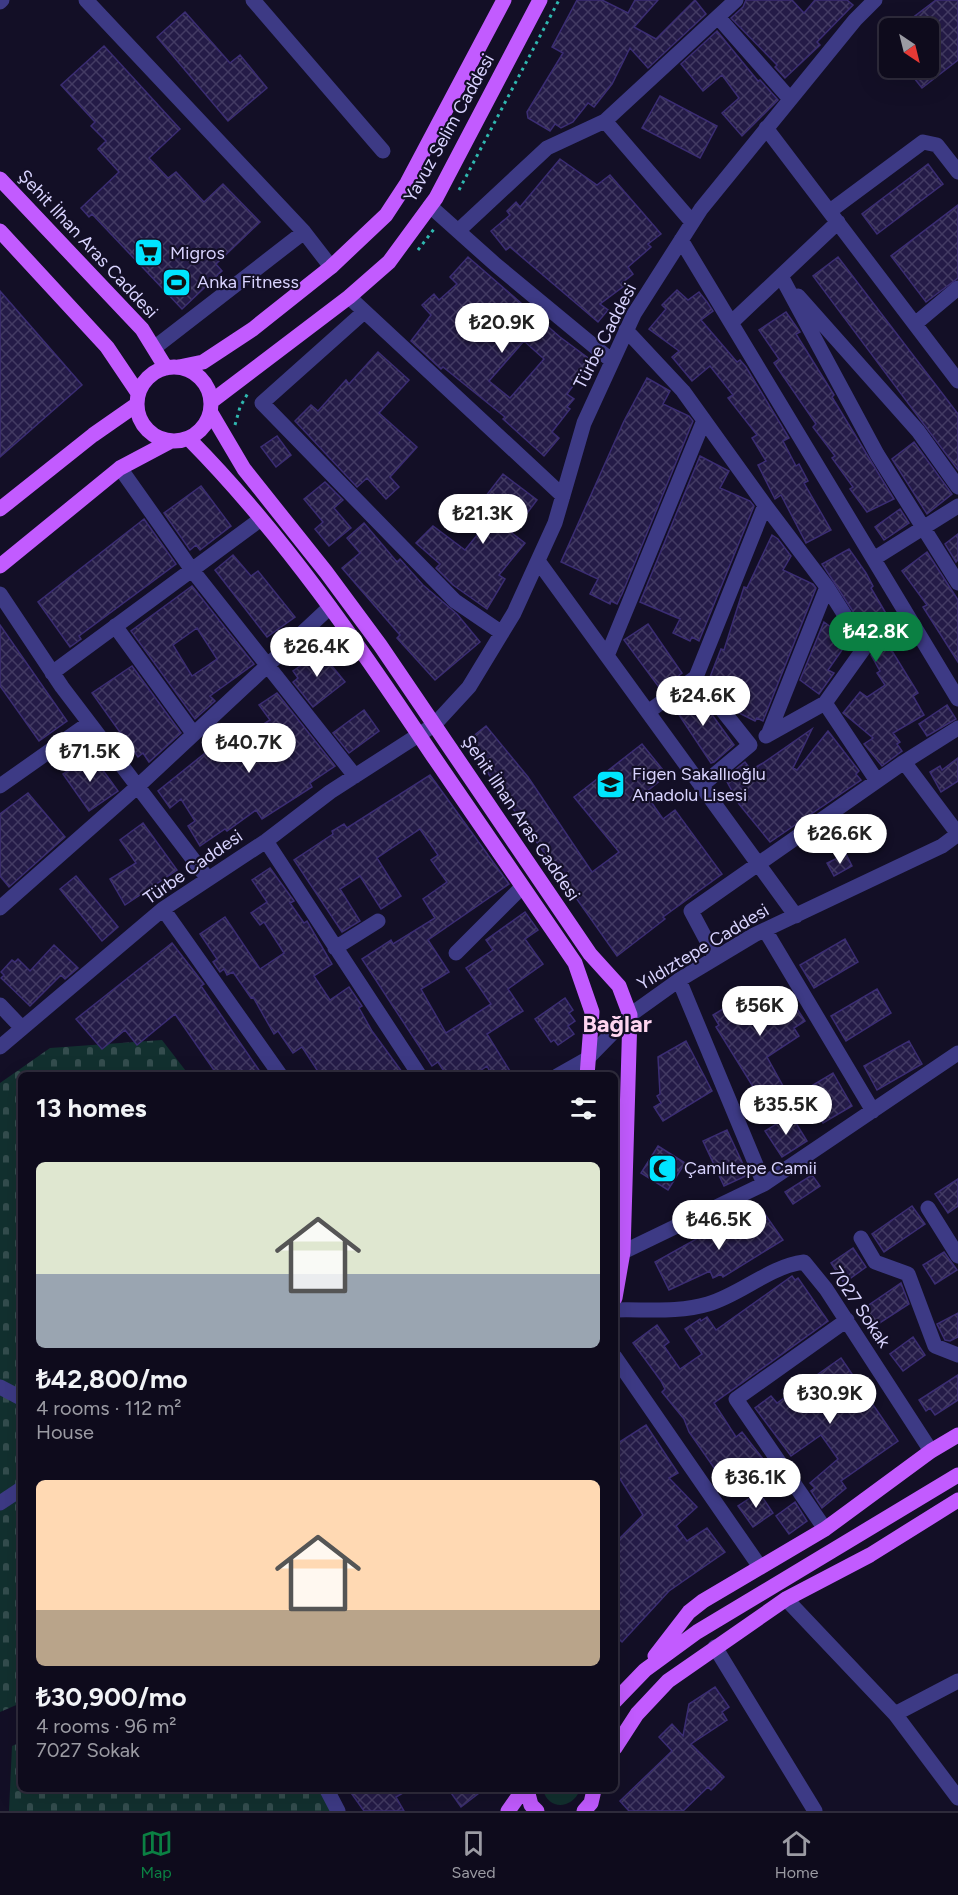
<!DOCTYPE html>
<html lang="en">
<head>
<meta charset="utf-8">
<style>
	:root { --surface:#0e0b1c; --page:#171425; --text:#f1f3f6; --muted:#9b9ba3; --line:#2e2b3b; --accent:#0b8043 }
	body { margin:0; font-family:Figtree,sans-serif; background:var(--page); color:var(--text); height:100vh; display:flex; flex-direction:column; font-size:22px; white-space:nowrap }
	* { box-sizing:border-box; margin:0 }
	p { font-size:20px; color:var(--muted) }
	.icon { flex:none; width:33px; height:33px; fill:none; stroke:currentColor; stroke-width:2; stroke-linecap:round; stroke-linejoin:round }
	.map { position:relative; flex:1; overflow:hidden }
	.drawer { position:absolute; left:18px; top:1072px; width:600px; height:720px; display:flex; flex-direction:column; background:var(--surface); border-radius:9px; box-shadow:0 6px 24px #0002,0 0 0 2px var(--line) }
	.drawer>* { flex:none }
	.needle { width:39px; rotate:145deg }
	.buttons { position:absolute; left:879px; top:18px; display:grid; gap:12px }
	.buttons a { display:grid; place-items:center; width:60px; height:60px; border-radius:9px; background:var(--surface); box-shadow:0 6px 24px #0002,0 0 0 2px var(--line); font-size:30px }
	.price { position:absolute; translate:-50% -51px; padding:0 14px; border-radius:21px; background:#fff; color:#222; font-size:20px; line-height:39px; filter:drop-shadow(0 2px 3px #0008) }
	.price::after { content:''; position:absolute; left:50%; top:36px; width:18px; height:14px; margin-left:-9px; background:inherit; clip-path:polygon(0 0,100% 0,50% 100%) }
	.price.current { background:var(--accent); color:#fff }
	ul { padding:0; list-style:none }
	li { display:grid; align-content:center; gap:12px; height:318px; padding:0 18px }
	li span { display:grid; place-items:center; height:186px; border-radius:9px; color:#555 }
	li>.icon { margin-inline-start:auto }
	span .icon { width:108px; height:108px; fill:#fffc; stroke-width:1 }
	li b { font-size:26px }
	h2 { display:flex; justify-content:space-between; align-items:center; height:72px; padding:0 18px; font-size:26px }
	.menu { display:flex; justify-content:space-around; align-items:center; height:84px; border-top:2px solid var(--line); background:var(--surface); font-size:16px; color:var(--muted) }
	.menu a { display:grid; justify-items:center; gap:3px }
	.menu .current { color:var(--accent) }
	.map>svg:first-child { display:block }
</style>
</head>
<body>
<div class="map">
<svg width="958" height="1811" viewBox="0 0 958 1811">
	<defs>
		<pattern id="cemetery-stones" width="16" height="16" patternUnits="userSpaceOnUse" patternTransform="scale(1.5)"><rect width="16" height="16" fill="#12302f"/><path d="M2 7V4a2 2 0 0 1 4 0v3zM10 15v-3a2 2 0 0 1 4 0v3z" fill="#344d4e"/></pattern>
		<pattern id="building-cross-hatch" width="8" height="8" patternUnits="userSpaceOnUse" patternTransform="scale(1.5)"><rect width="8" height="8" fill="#241b47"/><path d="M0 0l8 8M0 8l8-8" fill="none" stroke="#433b63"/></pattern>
	</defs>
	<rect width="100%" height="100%" fill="#130f26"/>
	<path fill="#12302f" d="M543 1790H580C572 1809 549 1811 543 1790Z"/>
	<path fill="url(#cemetery-stones)" d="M162 1040 189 1075 21 1076V1703L0 1712V1083L50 1048Z
		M21 1742V1790H326L335 1811H9L12 1746Z"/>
	<path fill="url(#building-cross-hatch)" stroke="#3b2d73" stroke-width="1.5" fill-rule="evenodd" d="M577 0H602L628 13 635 0H658L634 27 656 39 695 0 706 14 648 68 630 48 612 84 594 107 588 103 573 122 561 128 555 124 550 131 528 118 527 112 563 53 552 47Z
		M746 0H792L804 13 815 0H847L853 5 817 42 820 45 785 78 775 67 777 65 731 18 743 7Z
		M936 0H958V60L922 88 906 68H928V28H899Z
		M185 12 230 63 240 55 267 88 228 121 157 37Z
		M717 31 758 81 760 80 778 100 742 136 722 113 739 98 722 75 703 91 681 64Z
		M104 46 180 129 149 158 168 178 176 172 204 202 223 184 260 222 216 264 222 271 182 309 92 214 89 217 81 208 119 172 98 149 106 141 91 126 95 122 61 85Z
		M660 96 717 126 700 158 642 128Z
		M560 159 597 185 610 175 661 234 648 244 651 247 628 267 633 274 622 283 624 286 600 304 608 310 598 322 510 247 506 250 491 231 510 215 507 211 516 202 520 207Z
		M928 164 943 184 877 234 862 214Z
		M958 205V278L926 302 891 256Z
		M468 257 560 337 592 361 567 394 574 399 567 407 570 409 552 432 559 438 544 456 503 419 505 417 443 367 441 369 411 341 431 315 422 305 434 294 439 300 457 284 450 277ZM524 341 544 359 510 398 489 381Z
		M838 257 958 414V470L813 276Z
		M677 290 688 300 699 292 707 302 713 311 701 320 737 362 740 360 746 367 789 438 783 441 796 466 799 464 808 481 804 483 831 530 806 543 781 495 775 499 758 465 766 461 752 438 757 435 728 398 733 395 710 366 692 381 672 357 679 351 649 329 666 309 662 305Z
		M0 291 82 385 0 457Z
		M786 312 800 332 796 334 834 395 832 397 894 499 867 512 850 489 853 487 832 458 835 456 813 427 816 424 774 363 779 359 759 330Z
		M378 352 409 380 379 413 417 447 390 477 399 487 386 499 367 478 357 487 295 421 311 405 318 411 346 380 349 384Z
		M647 378 670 391 663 404 689 416 693 421 622 594 617 604 611 601 610 604 590 594 598 579 561 562 624 421Z
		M277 436 291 455 276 467 261 447Z
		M914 442 952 494 927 514 892 459Z
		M700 456 729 471 720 488 750 501 754 506 699 641 692 637 690 641 673 633 680 619 640 602Z
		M503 474 537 500 512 533 525 543 499 575 505 579 487 609 453 585 436 568 440 564 416 543 433 526 465 550 499 508 485 497Z
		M325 482 343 500 334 508 351 528 329 546 315 529 323 522 304 499Z
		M201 486 231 526 200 550 196 545 190 550 164 513Z
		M900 509 909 523 884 540 875 527Z
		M144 519 176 564 79 636 81 639 70 647 38 602Z
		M364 523 397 562 400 559 423 585 457 614 480 642 435 680 397 638 400 635 342 568 360 553 347 538Z
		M958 534V560L956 562 945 544Z
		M772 535 778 539 791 556 783 570 813 584 816 588 763 721 757 718 755 721 737 712 748 691 710 677 721 649 724 650 744 587 747 588Z
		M849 549 866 573 873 586 871 588 904 644 892 651 918 693 913 696 924 715 893 733 900 742 897 744 902 751 882 766 864 744 873 738 843 713 860 692 867 697 885 685 877 673 880 671 871 655 875 648 873 642 822 564Z
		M927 552 958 600V662L923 607 927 605 902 571Z
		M233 555 251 576 258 571 295 617 267 637 215 570Z
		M192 586 254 664 210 696 215 701 195 719 131 631ZM197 628 217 659 192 676 173 645Z
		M824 622 849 640 828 670 834 673 819 694 800 680Z
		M648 624 682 673 661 690 624 640Z
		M0 625 67 721 39 741 0 686Z
		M318 649 345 682 313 707 293 682 298 678 293 671 303 664 301 661Z
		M132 666 181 733 149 762 143 753 138 757 132 748 128 751 118 738 122 735 92 693Z
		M694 690 734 745 714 762 711 763 673 706Z
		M277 693 335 766 310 783 312 787 262 819 256 810 227 831 225 829 200 846 188 826 195 821 181 799 170 808 158 791 215 745 236 732 240 739 270 720 259 705Z
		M947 705 956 719 927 736 919 724Z
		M364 710 379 731 349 753 333 733Z
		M486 726 528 777 592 872 619 852 574 797 642 744 667 775 645 793 663 819 675 810 722 874 663 917 665 919 617 956 466 742Z
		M812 729 793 768 797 770 828 731 859 771 856 774 861 780 770 842 739 804 725 778 745 762 751 770 763 763Z
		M92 755 118 791 89 811 63 774Z
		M958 758V781L941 792 930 772 940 766 942 770Z
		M430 775 509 884 428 940 449 972 421 989 446 1033 491 1004 466 968 493 950 486 940 525 912 538 930 525 939 543 964 508 989 523 1011 487 1034 513 1076H492L487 1066 473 1076H447L438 1062 432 1066 362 959 391 940 393 944 435 918 423 899 447 882 431 860 438 855 420 829 377 858 401 896 381 909 360 876 340 889 360 921 342 932 294 860 333 834 332 831 344 824 347 828Z
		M28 793 65 837 9 887 0 876V814Z
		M143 823 177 870 125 905 110 879 136 863 120 840Z
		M846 854 852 866 834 876 827 863Z
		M270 868 294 901 290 903 304 923 307 921 332 964 314 976 330 1000 349 987 362 1006 359 1008 372 1031 405 1076H321L302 1047 293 1053 278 1031 274 1034 253 997 251 998 233 972 227 975 224 969 220 972 213 962 217 959 200 934 225 917 260 969 284 953 264 922 260 925 251 913 267 902 252 880Z
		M76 876 118 927 102 941 60 889Z
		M845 939 858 962 814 988 800 965Z
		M172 943 204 984 201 986 263 1076H218L175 1014 137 1045 125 1030 102 1049 76 1019Z
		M54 945 78 968 65 979 61 975 30 1006 1 978 4 975 1 972 12 960 15 962 18 959 30 971Z
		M779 987 785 996 788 995 805 1021 794 1028 799 1036 767 1057 783 1086 760 1098 716 1027 719 1025 713 1015 736 1001 746 1016 770 1000 766 995Z
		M877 989 891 1013 846 1041 831 1016Z
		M565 998 573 1010 569 1013 575 1021 568 1026 574 1034 558 1045 554 1040 551 1042 535 1019Z
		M686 1041 712 1091 663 1121 654 1107 661 1103 657 1096 660 1094 658 1057Z
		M909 1041 922 1064 877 1090 864 1066Z
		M833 1073 852 1106 823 1123 803 1091Z
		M791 1115 807 1141 782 1157 765 1131Z
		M727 1130 748 1175 724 1186 703 1141Z
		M658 1146 685 1163 668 1190 641 1173Z
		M812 1175 820 1186 793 1204 785 1192Z
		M958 1179V1206L948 1213 935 1194Z
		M912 1206 925 1224 884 1252 872 1234Z
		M762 1210 783 1240 723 1277 721 1274 713 1278 710 1271 669 1290 655 1262 732 1219 737 1227Z
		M853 1248 866 1267 844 1283 831 1263Z
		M944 1252 957 1270 935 1284 923 1265Z
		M792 1276 795 1280 798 1278 828 1321 714 1403 736 1437 742 1432 763 1459 726 1485 689 1432 684 1419 662 1392 665 1389 661 1381 633 1343 657 1325 669 1342 664 1346 680 1369 702 1354 685 1329 700 1319 701 1321 707 1317 716 1330Z
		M901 1283 909 1304 875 1326 863 1309Z
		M958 1313V1337L950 1341 945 1340 937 1324Z
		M913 1337 925 1355 903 1371 890 1354Z
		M841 1358 898 1441 841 1481 846 1488 822 1508 811 1491 815 1488 810 1483 838 1459 821 1435 791 1456 755 1408 771 1396 777 1403Z
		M958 1375V1400L935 1415 930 1408 926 1411 919 1400Z
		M646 1425 678 1473 669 1478 697 1507 676 1526 687 1541 707 1528 725 1552 669 1591 622 1642 615 1636V1543L643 1515 615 1471V1445Z
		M759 1492 773 1513 753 1527 738 1506Z
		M795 1502 807 1521 789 1534 776 1516Z
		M715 1687 729 1707 722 1712 727 1720 691 1744 724 1777 711 1790 708 1787 683 1811H629L620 1801 672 1751 659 1737 672 1724 683 1736 689 1704Z
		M349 1790H408L396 1797 404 1811H364Z
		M449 1790H483L461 1807Z"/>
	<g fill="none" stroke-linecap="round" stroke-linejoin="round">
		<path stroke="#2fb8b0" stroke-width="3" stroke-dasharray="3 4.5" stroke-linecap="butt" d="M459 190 559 0
			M418 250 434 229
			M235 425 240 407 248 393"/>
		<path stroke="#3d3a85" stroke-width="15" d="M86 0 304 232 331 267
			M253 0 383 151
			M0 2 2 0
			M718 17 790 99
			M605 121 736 0
			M766 128 958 381
			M430 206 496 265 612 361
			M830 211 923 142 937 145 958 172
			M458 231 547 148 605 121 692 222
			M681 240 958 699
			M781 276 877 454 958 583
			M798 296 918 431 958 487
			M349 297 563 496
			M364 312 262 403 455 601 502 633
			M732 322 838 222
			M915 324 958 288
			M626 330 683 391 765 505 696 677 648 712
			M154 348 304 232
			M120 468 192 570 355 776
			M765 505 827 587 865 647 825 703 877 781
			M875 558 958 506
			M538 561 796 916
			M0 594 62 687 208 879
			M115 626 193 733
			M607 656 704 420
			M52 673 261 519
			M696 677 750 745 701 786
			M768 735 827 587
			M766 736 825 703
			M904 762 958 834
			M0 786 89 723
			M266 841 420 1076
			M0 908 137 787 330 607
			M163 909 281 1076
			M765 930 873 1111
			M335 948 378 921
			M456 953 522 887
			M716 958 691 911 904 762 958 728
			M679 980 764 1184
			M0 1005 21 1027
			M0 1047 163 909 266 841 330 792 434 725 469 687 514 613 555 523 584 423 634 314 701 209 855 20 875 0
			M557 1076 587 1059 630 1015 679 980 754 935 942 846 958 834
			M928 1208 958 1256
			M861 1238 875 1262 908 1274 935 1346 958 1355
			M623 1252 764 1184 958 1053
			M615 1310C644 1309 679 1313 708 1304 742 1294 768 1267 804 1262L826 1289 931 1451
			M615 1357 760 1567
			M0 1387 21 1398
			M0 1503 21 1489
			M825 1529 736 1399 847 1320
			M786 1599 895 1714 958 1798
			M715 1647 815 1811
			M895 1714 958 1681
			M327 1790 338 1811"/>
		<path stroke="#c25bff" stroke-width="15" d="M0 179 142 329 166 368
			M0 231 107 347 138 393
			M137 404a37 37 0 1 1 74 0a37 37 0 1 1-74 0Z
			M179 367 203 362 253 329 331 267 386 215 407 183 504 0
			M212 401 349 297 389 262 436 198 540 0
			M211 413 244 469 326 572 380 645 590 954 619 986 630 1015 623 1252 615 1298
			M189 439C283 534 359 645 433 756 480 825 527 894 575 963L592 1012 587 1076
			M0 509 93 435 136 405
			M0 566 120 468 169 442
			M655 1656 689 1612 703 1601 825 1529 931 1451 958 1435
			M615 1701 645 1670 697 1632 958 1475
			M615 1748 637 1714 668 1681 786 1599 870 1555 958 1500
			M527 1790 531 1805 537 1811
			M508 1811 523 1790
			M584 1811 591 1803 594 1790"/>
	</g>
	<defs>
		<symbol id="supermarket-square" viewBox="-11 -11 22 22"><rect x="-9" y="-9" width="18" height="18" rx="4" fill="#00e5ff" stroke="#130f26"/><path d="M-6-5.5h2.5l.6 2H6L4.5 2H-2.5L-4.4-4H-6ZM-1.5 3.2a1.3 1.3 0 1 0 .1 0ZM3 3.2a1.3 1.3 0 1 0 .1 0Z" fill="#111"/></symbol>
		<symbol id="stadium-square" viewBox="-11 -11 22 22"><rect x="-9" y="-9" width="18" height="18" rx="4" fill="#00e5ff" stroke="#130f26"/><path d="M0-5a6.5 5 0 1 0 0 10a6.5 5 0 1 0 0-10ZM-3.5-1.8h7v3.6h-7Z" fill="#111"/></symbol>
		<symbol id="school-square" viewBox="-11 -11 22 22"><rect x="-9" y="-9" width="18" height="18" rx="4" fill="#00e5ff" stroke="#130f26"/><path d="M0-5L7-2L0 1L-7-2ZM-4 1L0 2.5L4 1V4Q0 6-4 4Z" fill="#111"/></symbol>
		<symbol id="mosque-square" viewBox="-11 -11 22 22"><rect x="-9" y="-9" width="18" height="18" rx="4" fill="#00e5ff" stroke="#130f26"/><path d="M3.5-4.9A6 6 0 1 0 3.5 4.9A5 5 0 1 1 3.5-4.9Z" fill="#111"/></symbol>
	</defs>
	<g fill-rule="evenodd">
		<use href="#supermarket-square" x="132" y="236" width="33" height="33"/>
		<use href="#stadium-square" x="160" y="266" width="33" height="33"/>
		<use href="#school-square" x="594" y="768" width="33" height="33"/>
		<use href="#mosque-square" x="646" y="1152" width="33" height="33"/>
	</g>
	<g text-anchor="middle" stroke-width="4.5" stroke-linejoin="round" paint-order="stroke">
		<g font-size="18" fill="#d9d4ff" stroke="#130f26">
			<text transform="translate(449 128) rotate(-61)" y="6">Yavuz Selim Caddesi</text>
			<text transform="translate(88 244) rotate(47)" y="6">Şehit İlhan Aras Caddesi</text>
			<text transform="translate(605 336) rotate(-63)" y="6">Türbe Caddesi</text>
			<text transform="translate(521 818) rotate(56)" y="6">Şehit İlhan Aras Caddesi</text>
			<text transform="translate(193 867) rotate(-35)" y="6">Türbe Caddesi</text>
			<text transform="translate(703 947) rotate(-31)" y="6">Yıldıztepe Caddesi</text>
			<text transform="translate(860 1307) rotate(56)" y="6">7027 Sokak</text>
		</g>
		<g font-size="18" fill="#d9d4ff" stroke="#130f26" text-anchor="start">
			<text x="170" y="259">Migros</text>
			<text x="197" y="288">Anka Fitness</text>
			<text x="632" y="780">Figen Sakallıoğlu<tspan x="632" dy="21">Anadolu Lisesi</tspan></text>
			<text x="684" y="1174">Çamlıtepe Camii</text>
		</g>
		<g font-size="24" font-weight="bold" fill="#ffd6f0" stroke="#130f26">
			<text x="617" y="1032">Bağlar</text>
		</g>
	</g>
</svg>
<div class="buttons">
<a><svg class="needle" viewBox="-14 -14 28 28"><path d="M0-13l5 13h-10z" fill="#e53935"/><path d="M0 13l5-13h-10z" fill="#9b9ba3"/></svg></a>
</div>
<b class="price" style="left:502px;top:354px">₺20.9K</b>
<b class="price" style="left:483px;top:545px">₺21.3K</b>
<b class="price current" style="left:876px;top:663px">₺42.8K</b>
<b class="price" style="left:317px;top:678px">₺26.4K</b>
<b class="price" style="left:703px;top:727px">₺24.6K</b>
<b class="price" style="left:249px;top:774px">₺40.7K</b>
<b class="price" style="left:90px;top:783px">₺71.5K</b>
<b class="price" style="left:840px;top:865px">₺26.6K</b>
<b class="price" style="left:760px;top:1037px">₺56K</b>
<b class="price" style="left:786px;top:1136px">₺35.5K</b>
<b class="price" style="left:719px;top:1251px">₺46.5K</b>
<b class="price" style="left:830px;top:1425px">₺30.9K</b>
<b class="price" style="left:756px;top:1509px">₺36.1K</b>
<section class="drawer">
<h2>13 homes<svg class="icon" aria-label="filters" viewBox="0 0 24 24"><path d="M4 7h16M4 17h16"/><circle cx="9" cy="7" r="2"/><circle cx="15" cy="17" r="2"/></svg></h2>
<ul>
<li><span style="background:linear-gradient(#dfe7d0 60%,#9aa5b1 0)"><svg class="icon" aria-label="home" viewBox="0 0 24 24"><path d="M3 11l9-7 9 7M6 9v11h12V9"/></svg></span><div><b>₺42,800/mo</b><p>4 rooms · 112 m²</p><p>House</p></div></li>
<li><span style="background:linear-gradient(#ffd9b3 70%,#b9a48a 0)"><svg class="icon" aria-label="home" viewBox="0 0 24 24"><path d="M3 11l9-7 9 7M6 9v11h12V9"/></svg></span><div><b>₺30,900/mo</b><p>4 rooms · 96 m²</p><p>7027 Sokak</p></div></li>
</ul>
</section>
</div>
<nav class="menu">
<a class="current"><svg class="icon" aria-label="map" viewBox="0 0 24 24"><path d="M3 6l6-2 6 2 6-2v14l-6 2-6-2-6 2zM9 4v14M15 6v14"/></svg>Map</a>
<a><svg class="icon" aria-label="saved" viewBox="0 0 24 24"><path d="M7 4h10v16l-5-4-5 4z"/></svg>Saved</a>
<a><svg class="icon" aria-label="home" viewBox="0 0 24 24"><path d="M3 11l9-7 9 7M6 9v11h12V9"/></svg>Home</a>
</nav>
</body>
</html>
